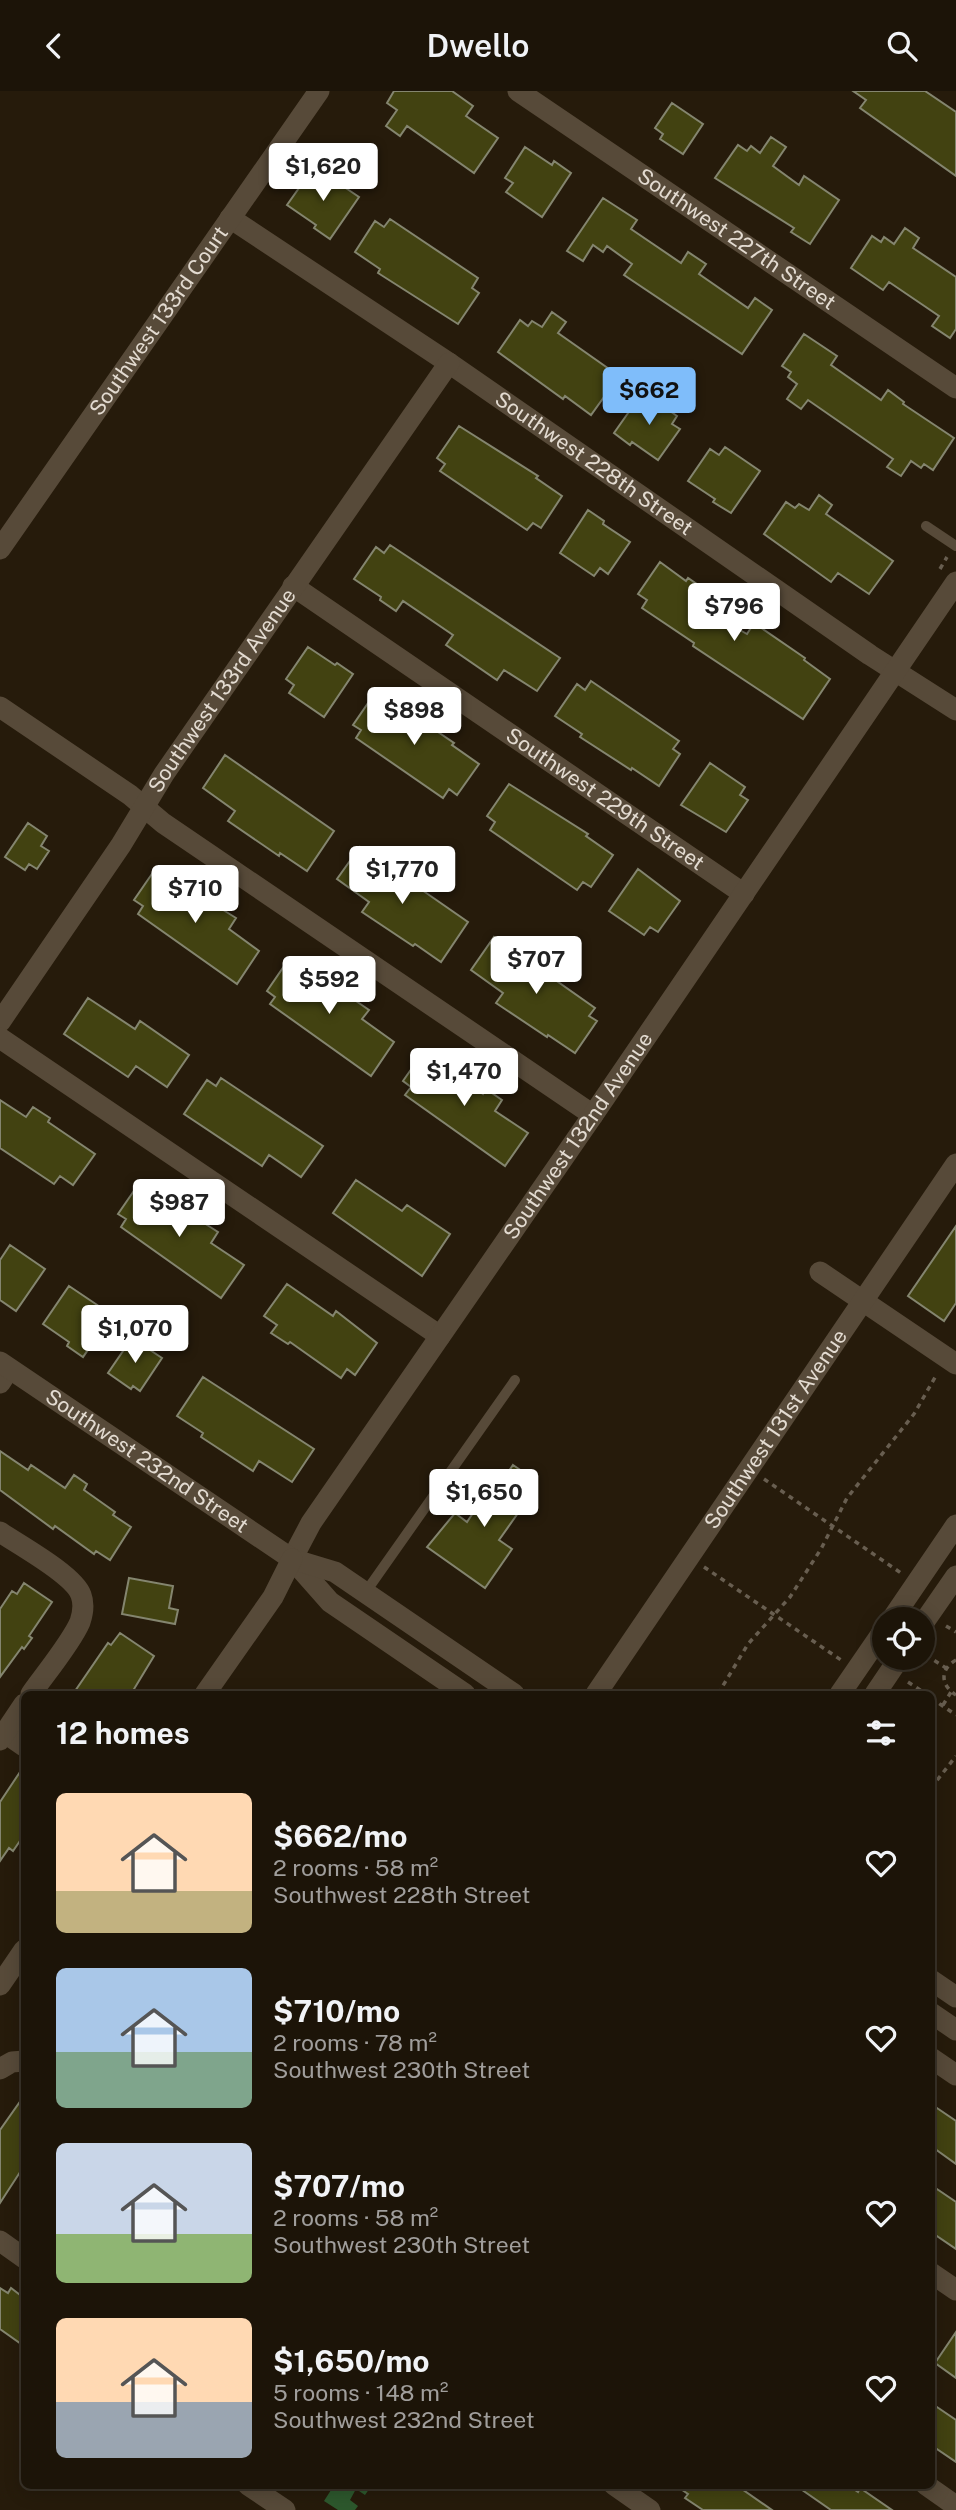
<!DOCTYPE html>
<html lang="en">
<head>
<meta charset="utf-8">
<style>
	:root { --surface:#1c1408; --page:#292116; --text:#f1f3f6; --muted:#a09e9c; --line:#3a3329; --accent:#7fbdfa }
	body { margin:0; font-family:"Public Sans",sans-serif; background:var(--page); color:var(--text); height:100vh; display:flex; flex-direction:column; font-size:26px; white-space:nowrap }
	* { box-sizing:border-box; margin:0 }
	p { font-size:23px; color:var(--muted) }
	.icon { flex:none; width:38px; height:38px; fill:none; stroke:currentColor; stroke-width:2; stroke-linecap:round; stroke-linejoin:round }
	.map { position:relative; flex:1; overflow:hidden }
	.side { position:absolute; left:21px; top:1600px; width:914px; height:798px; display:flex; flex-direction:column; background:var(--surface); border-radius:10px; box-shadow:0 4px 18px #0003,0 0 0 2px var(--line) }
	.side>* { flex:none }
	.buttons { position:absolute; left:872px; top:1516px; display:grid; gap:14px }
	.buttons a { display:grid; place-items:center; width:63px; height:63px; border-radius:50%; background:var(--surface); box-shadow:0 4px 18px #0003,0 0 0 2px var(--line); font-size:35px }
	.price { position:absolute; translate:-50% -60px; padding:0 16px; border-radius:7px; background:#fff; color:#222; font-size:23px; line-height:46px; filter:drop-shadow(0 2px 4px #0008) }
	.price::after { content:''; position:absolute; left:50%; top:42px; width:21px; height:16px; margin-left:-10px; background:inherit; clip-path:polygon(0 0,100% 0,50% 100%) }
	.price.selected { background:var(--accent); color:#111 }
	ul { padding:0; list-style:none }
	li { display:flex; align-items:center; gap:21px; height:175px; padding:0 35px }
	li span { display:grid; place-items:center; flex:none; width:196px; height:140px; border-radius:10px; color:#555 }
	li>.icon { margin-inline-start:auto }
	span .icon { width:84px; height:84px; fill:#fffc; stroke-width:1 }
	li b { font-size:30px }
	h2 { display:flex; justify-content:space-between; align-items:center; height:84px; padding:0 35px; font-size:30px }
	header { display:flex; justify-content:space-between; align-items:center; height:91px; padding:0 35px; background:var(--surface); font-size:32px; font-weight:600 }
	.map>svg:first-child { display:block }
</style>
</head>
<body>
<header><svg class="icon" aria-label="back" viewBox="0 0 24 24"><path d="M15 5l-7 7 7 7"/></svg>Dwello<svg class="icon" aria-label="search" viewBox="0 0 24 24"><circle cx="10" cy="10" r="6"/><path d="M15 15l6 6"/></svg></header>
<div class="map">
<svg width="956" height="2419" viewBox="0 0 956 2419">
	<rect width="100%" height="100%" fill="#261b0b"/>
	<path fill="#2d582d" d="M324 2394H372L365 2404 356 2398 350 2409 358 2415 355 2419H338L324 2410 331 2399Z"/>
	<path fill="#424211" stroke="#84856f" stroke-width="2" d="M394 0H452L473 15 466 25 498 47 474 82 407 35 400 45 386 35 397 19 387 12Z
		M853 0H925L956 21V85L860 17 866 9Z
		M672 12 703 33 683 63 660 48 663 43 655 37Z
		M771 46 786 56 773 75 799 94 804 85 839 109 810 153 791 141 794 137 715 87 738 54 747 60 751 55 760 62Z
		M525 56 552 74 554 70 571 82 542 126 506 101 513 92 505 87Z
		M322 81 359 106 330 148 314 137 316 134 287 114 309 83 317 89Z
		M603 107 637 129 631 138 681 172 688 161 706 173 699 183 748 217 755 207 772 219 742 263 624 184 632 173 607 155 603 161 593 154 583 170 567 160Z
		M390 128 478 187 472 197 479 202 458 233 378 182 380 178 355 161 375 130 384 136Z
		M905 137 919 147 913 157 956 186V238L950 247 932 235 939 225 889 191 883 199 851 177 872 145 881 151 884 146 894 153Z
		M552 221 566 231 558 242 619 285 591 324 565 305 563 308 498 261 520 229 528 235 532 230 542 236Z
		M804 243 837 265 831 274 881 309 888 299 904 311 903 313 954 347 933 379 924 373 921 377 911 370 901 385 887 376 893 368 808 309 801 318 787 308 797 293 788 286 791 281 782 275Z
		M643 301 677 325 672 333 680 338 658 369 632 351 630 354 614 342Z
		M459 335 538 385 536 387 562 405 541 437 533 432 527 439 440 380 445 373 437 367Z
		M725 356 760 380 731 422 713 411 715 408 688 390 710 358 719 364Z
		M819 404 832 414 826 423 893 470 869 503 838 482 831 491 764 443 786 411 795 417 799 413 809 419Z
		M588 419 604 430 603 433 630 451 608 483 600 477 594 485 560 462Z
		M390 454 560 567 537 600 504 579 497 589 446 554 453 544 403 510 396 520 380 509 381 506 354 488 376 456 384 462Z
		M660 471 686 490 688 487 704 498 697 509 738 538 747 543 754 532 805 567 804 569 830 588 803 628 693 555 694 552 642 517 647 509 638 503Z
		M308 556 335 574 337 572 353 583 324 626 289 602 294 594 286 588Z
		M591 590 679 650 673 658 680 663 659 695 632 677 631 679 580 646 582 643 555 625 577 593 585 599Z
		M375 602 402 620 404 618 454 652 452 654 479 673 457 704 449 698 443 707 356 647 361 639 353 634Z
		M225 664 334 740 307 780 280 762 279 765 228 730 235 720 203 697Z
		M710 672 745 696 740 704 748 709 726 741 681 714Z
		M509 693 588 743 586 745 613 764 591 796 583 791 577 799 490 739 495 731 487 725Z
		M28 732 47 745 41 755 49 760 37 778 29 773 25 779 5 766Z
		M360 756 468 831 441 871 415 853 413 855 362 821 369 811 337 788Z
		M156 777 236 827 229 838 259 860 237 893 138 823 143 815 134 809Z
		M638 778 680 810 658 841 650 836 644 844 609 820Z
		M494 846 595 917 589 925 597 930 575 962 548 944 547 946 496 912 503 902 471 879Z
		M289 868 316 886 318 884 369 919 362 928 394 951 371 985 270 913 275 906 267 900Z
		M88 907 135 938 140 930 189 964 167 996 136 975 128 986 64 943Z
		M424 960 483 1003 486 998 502 1009 495 1020 528 1042 505 1075 405 1004 411 996 403 990Z
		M221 987 323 1055 301 1086 269 1064 262 1075 184 1023 207 989 216 995Z
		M0 1009 26 1026 33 1016 50 1027 48 1031 95 1063 73 1094 60 1085 54 1093 0 1057Z
		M356 1089 402 1120 407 1114 450 1143 422 1185 333 1122Z
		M140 1091 218 1141 211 1152 244 1174 221 1207 121 1136 126 1128 118 1123Z
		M956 1135V1212L944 1230 908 1205Z
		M10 1154 45 1178 16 1220 0 1209V1169Z
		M287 1193 333 1225 336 1220 377 1252 355 1284 347 1278 341 1287 290 1251 288 1253 271 1242 277 1234 264 1225Z
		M69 1195 112 1224 83 1266 67 1255 69 1251 43 1233Z
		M132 1247 162 1267 140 1300 133 1295 131 1298 108 1282Z
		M203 1286 314 1358 292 1391 259 1370 253 1380 201 1346 203 1342 177 1325Z
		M0 1360 28 1379 31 1374 65 1397 74 1384 87 1393 84 1399 115 1421 113 1424 131 1436 110 1469 96 1460 94 1463 55 1435 53 1438 0 1399Z
		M513 1374 535 1389 519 1412 523 1415 499 1449 512 1458 485 1497 427 1456 455 1422 467 1431 483 1407 474 1401 484 1387 497 1397Z
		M129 1487 173 1495 169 1517 178 1519 175 1533 122 1523Z
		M24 1492 52 1511 29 1545 32 1547 24 1558 22 1556 0 1586V1518L12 1500 17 1503Z
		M120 1542 154 1565 131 1603H73L108 1552 111 1554Z
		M24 1675V1744L13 1760 9 1757 0 1770V1711Z
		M24 2005V2075L0 2112V2039Z
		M931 2013 956 2030V2073L931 2055Z
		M931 2094 956 2111V2158L931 2141Z
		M0 2197 8 2202 11 2197 24 2207V2255L0 2238Z
		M956 2241V2287L935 2272Z
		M931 2312 956 2329V2371L931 2354Z
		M675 2394H736L772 2419H703L685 2407 688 2403Z
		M795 2394H848L858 2401 860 2397 892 2419H831Z"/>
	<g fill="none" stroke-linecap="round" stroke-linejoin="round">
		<path stroke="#685e50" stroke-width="3.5" stroke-dasharray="5 5" stroke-linecap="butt" d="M940 478 947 466
			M764 1388 901 1482
			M704 1476 841 1569
			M946 1535 956 1541
			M926 1564 946 1577
			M956 1569C940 1578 940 1594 956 1604
			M908 1591 926 1603
			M718 1603 748 1553 790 1506 821 1458 847 1407 914 1323 937 1283
			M931 1607 956 1624
			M943 1614 951 1601
			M931 1697 956 1665"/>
		<path stroke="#574a39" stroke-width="10" d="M926 435 956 455
			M365 1502 515 1289"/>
		<g stroke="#574a39" stroke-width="21">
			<path id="s1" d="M518 0 956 297"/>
			<path id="s2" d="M230 127 449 272 870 564 956 619"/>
			<path id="s3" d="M0 458 319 0"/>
			<path id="s4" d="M293 495 744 803"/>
			<path d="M0 616 130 704 163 732 593 1024"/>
			<path id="s5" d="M0 931 121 754 164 683 449 272"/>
			<path d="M0 947 440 1245"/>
			<path d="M820 1181 956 1273"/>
			<path d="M0 1292 9 1278"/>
			<path d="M0 1441C19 1454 74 1484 81 1504 84 1512 83 1522 80 1531 71 1552 45 1583 31 1603"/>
			<path id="s6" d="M292 1468 311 1432 593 1024 956 491"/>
			<path d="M892 1528 956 1434"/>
			<path d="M922 1534 956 1485"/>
			<path id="s7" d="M596 1603 956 1073"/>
			<path d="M840 1603 884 1539"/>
			<path d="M875 1603 900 1566"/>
			<path d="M5 1642 24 1655"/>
			<path d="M0 1649 24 1613"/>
			<path d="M931 1967 956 1984"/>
			<path d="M0 1978 12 1971 24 1970"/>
			<path d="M0 2150 24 2167"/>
			<path d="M931 2182 956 2199"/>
			<path d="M248 2394 285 2419"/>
			<path d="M614 2394 650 2419"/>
			<path d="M926 2394 956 2415"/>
		</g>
		<g stroke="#574a39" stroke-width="21">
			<path id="s8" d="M0 1271 292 1468 330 1511 465 1603"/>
			<path d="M292 1468 335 1481 514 1603"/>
			<path d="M205 1603 273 1506 292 1468"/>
			<path d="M931 1889 956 1906"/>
			<path d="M0 1894 24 1859"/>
			<path d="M931 1922 956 1939"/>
		</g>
	</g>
	<g text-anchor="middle" stroke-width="5" stroke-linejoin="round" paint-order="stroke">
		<g font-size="21" fill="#e3dbd1" stroke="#0b0703">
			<text dy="7" stroke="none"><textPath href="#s1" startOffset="264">Southwest 227th Street</textPath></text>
			<text dy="7" stroke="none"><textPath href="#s3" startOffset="278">Southwest 133rd Court</textPath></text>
			<text dy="7" stroke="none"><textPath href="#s2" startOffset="439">Southwest 228th Street</textPath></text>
			<text dy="7" stroke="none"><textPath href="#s5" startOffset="399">Southwest 133rd Avenue</textPath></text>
			<text dy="7" stroke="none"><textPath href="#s4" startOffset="378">Southwest 229th Street</textPath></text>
			<text dy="7" stroke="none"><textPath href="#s6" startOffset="511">Southwest 132nd Avenue</textPath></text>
			<text dy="7" stroke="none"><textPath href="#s7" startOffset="320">Southwest 131st Avenue</textPath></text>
			<text dy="7" stroke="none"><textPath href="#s8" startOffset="177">Southwest 232nd Street</textPath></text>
		</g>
	</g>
</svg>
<div class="buttons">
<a><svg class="icon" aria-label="locate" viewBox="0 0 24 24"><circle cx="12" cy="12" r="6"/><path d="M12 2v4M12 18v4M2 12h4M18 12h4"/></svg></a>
</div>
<b class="price" style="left:323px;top:112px">$1,620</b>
<b class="price selected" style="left:649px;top:336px">$662</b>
<b class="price" style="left:734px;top:552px">$796</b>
<b class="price" style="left:414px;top:656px">$898</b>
<b class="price" style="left:402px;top:815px">$1,770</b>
<b class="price" style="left:195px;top:834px">$710</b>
<b class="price" style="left:536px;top:905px">$707</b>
<b class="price" style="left:329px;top:925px">$592</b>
<b class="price" style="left:464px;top:1017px">$1,470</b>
<b class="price" style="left:179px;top:1148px">$987</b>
<b class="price" style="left:135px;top:1274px">$1,070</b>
<b class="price" style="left:484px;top:1438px">$1,650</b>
<section class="side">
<h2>12 homes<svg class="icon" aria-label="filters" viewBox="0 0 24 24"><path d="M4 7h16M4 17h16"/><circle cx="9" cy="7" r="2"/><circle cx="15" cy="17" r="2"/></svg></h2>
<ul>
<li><span style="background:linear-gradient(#ffd9b3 70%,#c2b280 0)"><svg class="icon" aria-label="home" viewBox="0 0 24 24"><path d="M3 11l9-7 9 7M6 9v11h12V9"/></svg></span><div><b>$662/mo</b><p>2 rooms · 58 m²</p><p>Southwest 228th Street</p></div><svg class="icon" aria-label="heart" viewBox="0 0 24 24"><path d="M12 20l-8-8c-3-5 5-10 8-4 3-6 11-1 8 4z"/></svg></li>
<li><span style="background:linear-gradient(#a9c7e8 60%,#7fa58c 0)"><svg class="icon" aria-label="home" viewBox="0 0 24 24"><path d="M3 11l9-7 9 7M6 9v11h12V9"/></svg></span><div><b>$710/mo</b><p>2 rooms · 78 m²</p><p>Southwest 230th Street</p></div><svg class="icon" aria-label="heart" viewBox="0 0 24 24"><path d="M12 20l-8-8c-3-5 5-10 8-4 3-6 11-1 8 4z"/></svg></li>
<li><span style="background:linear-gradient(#c9d6e8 65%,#8fb573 0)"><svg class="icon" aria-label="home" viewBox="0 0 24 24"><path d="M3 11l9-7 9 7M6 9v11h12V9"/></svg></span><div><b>$707/mo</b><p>2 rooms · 58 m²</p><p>Southwest 230th Street</p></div><svg class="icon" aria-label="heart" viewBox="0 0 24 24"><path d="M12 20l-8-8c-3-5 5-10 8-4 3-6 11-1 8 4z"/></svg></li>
<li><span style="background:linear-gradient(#ffd9b3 60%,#9aa5b1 0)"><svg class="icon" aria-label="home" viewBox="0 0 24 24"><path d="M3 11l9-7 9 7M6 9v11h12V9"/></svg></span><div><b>$1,650/mo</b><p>5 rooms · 148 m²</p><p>Southwest 232nd Street</p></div><svg class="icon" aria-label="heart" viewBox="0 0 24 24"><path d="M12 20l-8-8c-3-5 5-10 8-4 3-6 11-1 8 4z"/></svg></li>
</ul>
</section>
</div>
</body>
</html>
